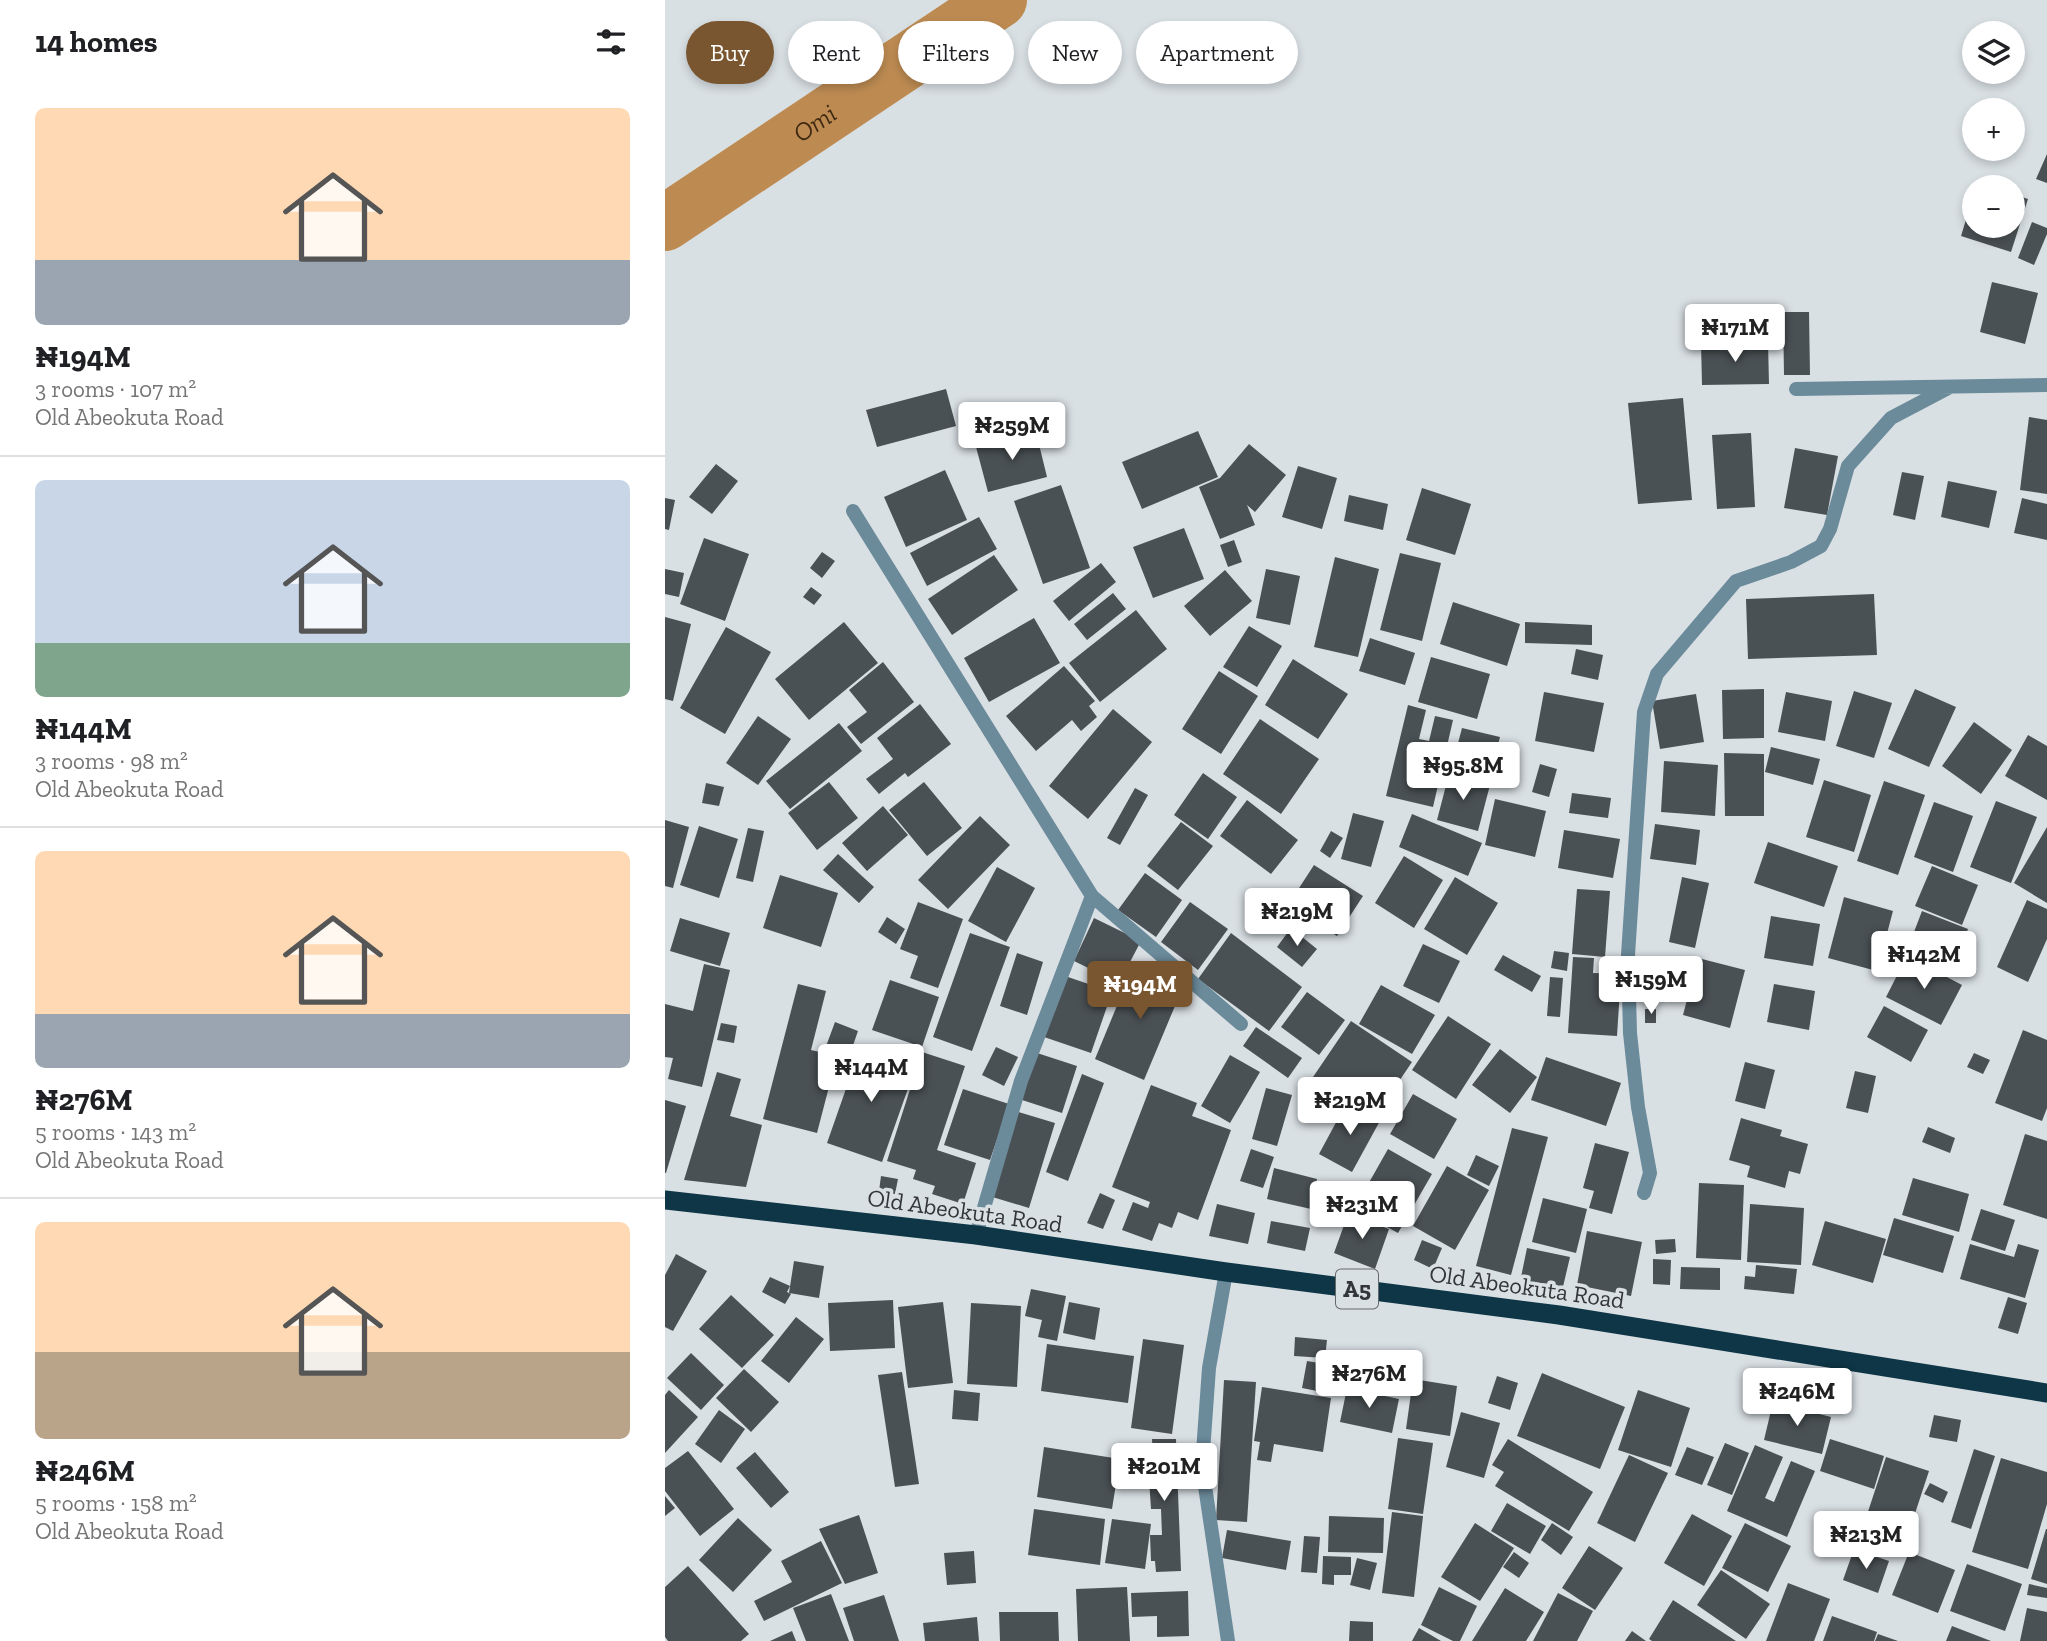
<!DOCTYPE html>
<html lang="en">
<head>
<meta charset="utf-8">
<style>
	:root { --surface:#fff; --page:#f2f2f2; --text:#202124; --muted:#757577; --line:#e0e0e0; --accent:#79562f }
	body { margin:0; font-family:"Zilla Slab",serif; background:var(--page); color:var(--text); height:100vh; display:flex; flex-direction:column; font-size:26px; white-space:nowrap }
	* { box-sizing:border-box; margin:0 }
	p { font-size:23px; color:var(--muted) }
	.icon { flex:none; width:38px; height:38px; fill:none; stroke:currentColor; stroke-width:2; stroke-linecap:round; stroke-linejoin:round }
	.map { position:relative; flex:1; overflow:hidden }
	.panel { display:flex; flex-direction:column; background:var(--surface); width:665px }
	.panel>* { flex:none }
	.top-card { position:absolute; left:21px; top:21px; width:665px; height:63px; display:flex; gap:14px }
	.controls { position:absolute; left:1297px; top:21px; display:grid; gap:14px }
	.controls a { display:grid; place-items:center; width:63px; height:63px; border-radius:50%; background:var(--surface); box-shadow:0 4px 10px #0003; font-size:35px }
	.price { position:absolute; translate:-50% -60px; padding:0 16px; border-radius:7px; background:#fff; color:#222; font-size:23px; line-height:46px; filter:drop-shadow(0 2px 4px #0008) }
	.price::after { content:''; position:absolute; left:50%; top:42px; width:21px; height:16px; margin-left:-10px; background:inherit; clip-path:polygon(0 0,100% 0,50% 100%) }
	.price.on { background:var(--accent); color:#fff }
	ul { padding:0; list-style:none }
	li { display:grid; align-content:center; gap:14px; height:371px; padding:0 35px }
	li+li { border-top:2px solid var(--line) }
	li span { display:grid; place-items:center; height:217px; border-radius:10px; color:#555 }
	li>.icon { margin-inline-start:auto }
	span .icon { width:126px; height:126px; fill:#fffc; stroke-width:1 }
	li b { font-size:30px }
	h2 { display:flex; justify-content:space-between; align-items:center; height:84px; padding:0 35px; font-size:30px }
	.pill { padding:0 24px; border-radius:32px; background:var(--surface); box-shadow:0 4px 10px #0003; font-size:24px; line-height:63px }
	.pill.on { background:var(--accent); color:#fff }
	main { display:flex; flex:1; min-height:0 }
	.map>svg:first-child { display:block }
</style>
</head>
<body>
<main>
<section class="panel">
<h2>14 homes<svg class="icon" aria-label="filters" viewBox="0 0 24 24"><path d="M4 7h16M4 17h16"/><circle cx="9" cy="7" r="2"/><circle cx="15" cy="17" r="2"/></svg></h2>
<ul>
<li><span style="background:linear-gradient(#ffd9b3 70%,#9aa5b1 0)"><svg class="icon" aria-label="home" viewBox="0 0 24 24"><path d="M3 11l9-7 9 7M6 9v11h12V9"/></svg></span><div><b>₦194M</b><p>3 rooms · 107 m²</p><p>Old Abeokuta Road</p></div></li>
<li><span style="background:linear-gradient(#c9d6e8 75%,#7fa58c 0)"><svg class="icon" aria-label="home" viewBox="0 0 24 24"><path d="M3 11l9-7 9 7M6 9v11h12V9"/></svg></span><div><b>₦144M</b><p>3 rooms · 98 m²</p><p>Old Abeokuta Road</p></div></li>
<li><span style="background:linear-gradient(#ffd9b3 75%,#9aa5b1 0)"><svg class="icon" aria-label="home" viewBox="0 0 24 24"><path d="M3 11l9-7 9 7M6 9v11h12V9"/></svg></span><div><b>₦276M</b><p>5 rooms · 143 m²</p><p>Old Abeokuta Road</p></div></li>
<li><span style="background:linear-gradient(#ffd9b3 60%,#b9a48a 0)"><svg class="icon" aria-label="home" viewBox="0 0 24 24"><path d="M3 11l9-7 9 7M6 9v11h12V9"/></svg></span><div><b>₦246M</b><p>5 rooms · 158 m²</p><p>Old Abeokuta Road</p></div></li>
</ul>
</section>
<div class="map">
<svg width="1382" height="1641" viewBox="0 0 1382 1641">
	<rect width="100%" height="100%" fill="#d9e0e4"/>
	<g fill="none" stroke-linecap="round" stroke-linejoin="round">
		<path stroke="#bd8b52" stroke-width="56" id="s1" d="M0 223 334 0"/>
	</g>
	<path fill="#4a5154" d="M1382 154V183L1371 179Z
		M1348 194 1363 199 1346 252 1296 236 1308 197 1309 226H1348Z
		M1367 222 1382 228V234L1369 265 1353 258Z
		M1327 282 1373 293 1360 344 1315 332Z
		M1118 312H1144L1145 375H1119Z
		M1103 342 1104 384 1037 385 1036 343Z
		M281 389 291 426 212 447 201 410Z
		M1018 398 1027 500 973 504 963 403Z
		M1364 417 1382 420V494L1355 490Z
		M533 431 553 477 477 509 457 462Z
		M371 432 382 477 323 492 311 447Z
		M1086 433 1090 507 1052 509 1047 435Z
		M584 444 621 475 590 512 582 505 590 525 555 539 534 487 555 478Z
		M1130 448 1173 456 1162 515 1119 508Z
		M51 464 73 481 47 514 24 497Z
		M633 466 672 478 657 529 617 517Z
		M280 470 302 520 241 547 219 497Z
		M1237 472 1259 476 1250 520 1228 515Z
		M1283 481 1332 491 1324 528 1276 517Z
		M396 485 425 568 378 584 349 501Z
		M757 488 806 504 790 555 741 540Z
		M684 495 723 504 718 530 679 521Z
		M0 498 10 500 4 530 0 529Z
		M1357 498 1382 504V540L1349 533Z
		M314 517 332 549 262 586 245 553Z
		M519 528 539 579 488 598 468 547Z
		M39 538 84 554 60 621 15 604Z
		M569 540 577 562 563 567 555 545Z
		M157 552 170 561 157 578 145 568Z
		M735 553 776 563 757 641 715 630Z
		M329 555 353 590 287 635 263 599Z
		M670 557 714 569 693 657 649 647Z
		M436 563 451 582 404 621 388 601Z
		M0 569 19 573 14 597 0 594Z
		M601 569 635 576 625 625 591 618Z
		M560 570 587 601 545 636 519 606Z
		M146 587 157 595 149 605 138 597Z
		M448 593 461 609 422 640 409 624Z
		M1209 594 1212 655 1083 659 1081 599Z
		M788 602 855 624 842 666 775 644Z
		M471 610 502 649 435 702 404 663Z
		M0 617 26 624 8 701 0 699Z
		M369 618 395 663 324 702 299 658Z
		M179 622 213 663 144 720 110 679Z
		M860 622 927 625V645L860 643Z
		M584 626 617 646 592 687 558 667Z
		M61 627 106 652 60 734 15 708Z
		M705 638 750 653 740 685 694 671Z
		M911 649 938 655 933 680 906 674Z
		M766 657 825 674 812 719 753 702Z
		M628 659 683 694 653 739 600 705Z
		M218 662 249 702 196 744 182 727 202 712 184 690Z
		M399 666 430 701 424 706 432 717 416 731 407 720 371 751 341 716Z
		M554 671 593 696 556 754 517 729Z
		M1099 689V738L1058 739 1057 690Z
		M1250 689 1291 707 1264 767 1223 749Z
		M1189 691 1227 703 1209 758 1171 746Z
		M879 692 939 703 929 752 870 741Z
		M1121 692 1167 701 1160 741 1113 732Z
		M1031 694 1039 742 995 749 987 701Z
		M255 704 286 744 243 777 240 773 214 794 201 779 228 759 212 738Z
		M743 705 761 710 754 739 764 741 770 716 788 720 768 807 721 796Z
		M448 709 487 742 423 819 384 786Z
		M93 716 126 739 93 785 61 763Z
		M595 719 654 759 616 814 558 774Z
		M1309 722 1347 750 1316 794 1277 766Z
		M174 723 197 751 125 809 101 781Z
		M797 728 835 737 825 776 787 766Z
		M1363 735 1382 746V800L1340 776Z
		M1106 747 1155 759 1148 785 1100 772Z
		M1059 753 1099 754V816H1060Z
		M999 761 1053 765 1050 816 996 812Z
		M875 764 892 769 884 797 867 792Z
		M538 773 572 797 543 839 509 815Z
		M784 774 825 785 813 831 772 820Z
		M1159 780 1206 795 1189 852 1141 837Z
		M1219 781 1260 795 1233 875 1192 861Z
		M164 782 193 818 152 850 123 813Z
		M259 782 297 828 262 856 224 810Z
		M41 783 59 787 54 806 37 803Z
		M470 788 483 795 455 845 442 838Z
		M907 793 946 798 943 818 904 813Z
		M830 799 881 811 870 857 820 845Z
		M582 800 633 840 606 874 555 836Z
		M1331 801 1372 817 1346 883 1305 867Z
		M1269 802 1308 816 1288 872 1249 857Z
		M218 806 243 835 202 871 177 843Z
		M688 813 719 821 706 867 676 859Z
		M747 814 817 843 803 876 734 847Z
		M315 816 345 845 283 909 253 880Z
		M0 820 24 827 8 888 0 886Z
		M516 822 548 846 513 890 482 866Z
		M990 824 1035 830 1031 865 985 859Z
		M34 826 73 839 54 898 15 885Z
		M1382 827V903L1349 883Z
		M83 828 99 831 88 882 71 878Z
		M899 830 955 839 948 878 893 868Z
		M666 831 678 838 665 858 655 851Z
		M1103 842 1173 866 1159 907 1089 883Z
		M173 854 209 887 194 903 158 870Z
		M739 856 778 880 749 928 710 903Z
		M649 865 698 896 672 936 623 905Z
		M1267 866 1313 885 1297 925 1250 906Z
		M332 867 370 888 341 942 303 921Z
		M480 873 517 900 491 937 453 910Z
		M115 875 173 893 156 947 98 928Z
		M790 877 833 903 802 955 759 929Z
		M1017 877 1044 883 1030 948 1004 942Z
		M912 889 945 891 940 957 907 954Z
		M1179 897 1228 911 1212 971 1163 958Z
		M1362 900 1382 909V939L1363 982 1332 967Z
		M253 902 298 919 273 988 245 978 253 956 235 949Z
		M525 902 563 929 533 970 496 942Z
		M1257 911 1303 929 1287 971 1241 953Z
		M1106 916 1155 924 1148 966 1099 958Z
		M222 917 240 929 231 944 213 932Z
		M15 918 65 933 55 966 5 951Z
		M429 918 476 941 454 983 409 961Z
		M626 928 652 949 637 967 612 947Z
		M305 933 345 947 307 1051 268 1037Z
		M566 933 637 987 604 1031 533 979Z
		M758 944 795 961 774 1003 738 986Z
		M889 951 904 953 902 971 886 968Z
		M352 953 378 962 362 1015 335 1006Z
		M838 955 876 976 867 992 829 970Z
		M1242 956 1297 985 1276 1025 1221 997Z
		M908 957 929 958 928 973 956 974 952 1036 903 1033Z
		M1033 958 1080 970 1065 1028 1018 1015Z
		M470 962 520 982 479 1080 430 1059Z
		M39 964 65 970 37 1087 3 1079 8 1058 0 1057V1004L28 1011Z
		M400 976 447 992 426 1053 379 1037Z
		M885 977 898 978 895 1017 882 1016Z
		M225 980 274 997 257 1047 207 1030Z
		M133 984 161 991 146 1050 172 1056 152 1133 98 1119Z
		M1109 984 1150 991 1144 1030 1102 1022Z
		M716 985 770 1015 747 1054 694 1024Z
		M642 992 680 1020 654 1055 616 1027Z
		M1219 1006 1263 1030 1246 1062 1202 1037Z
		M980 1009H991V1023H980Z
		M783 1016 826 1044 791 1099 747 1070Z
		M686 1021 747 1062 718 1105 682 1080 671 1097 646 1080Z
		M170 1022 193 1031 184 1057 160 1049Z
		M56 1023 72 1026 69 1043 52 1040Z
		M591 1027 637 1058 623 1078 578 1046Z
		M1358 1030 1382 1040V1108L1377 1121 1330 1103Z
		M196 1046 251 1066 217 1162 162 1143Z
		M331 1047 353 1057 339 1086 317 1075Z
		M835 1049 872 1077 845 1113 807 1085Z
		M257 1052 300 1066 272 1150 311 1163 298 1204 267 1194 270 1186 248 1179 251 1170 222 1161Z
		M369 1052 412 1066 397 1113 354 1099Z
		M1309 1053 1325 1060 1318 1074 1302 1067Z
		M565 1055 595 1072 565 1123 536 1106Z
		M881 1057 956 1083 941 1126 866 1100Z
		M1080 1062 1110 1070 1100 1109 1070 1101Z
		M1190 1071 1211 1076 1203 1113 1181 1108Z
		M52 1072 76 1079 65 1116 97 1125 81 1187 19 1180Z
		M417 1074 439 1083 403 1181 381 1172Z
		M486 1085 532 1103 527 1116 566 1130 533 1220 513 1212 507 1228 494 1223 487 1241 457 1230 468 1202 483 1208 485 1202 447 1187Z
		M601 1088 627 1095 612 1146 587 1139Z
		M298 1089 344 1104 325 1160 279 1145Z
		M748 1094 792 1119 769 1159 725 1134Z
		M0 1100 21 1106 1 1173H0Z
		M682 1102 716 1119 687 1172 654 1154Z
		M350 1111 390 1123 364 1208 324 1196Z
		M1076 1118 1117 1130 1115 1136 1143 1144 1135 1174 1124 1171 1120 1188 1082 1177 1085 1166 1064 1160Z
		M1263 1127 1290 1138 1285 1153 1257 1142Z
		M847 1128 883 1137 846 1275 811 1266Z
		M1360 1134 1382 1141V1219L1338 1205Z
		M930 1143 964 1152 947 1214 924 1208 929 1191 918 1188Z
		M586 1149 609 1157 598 1188 575 1181Z
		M723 1149 767 1174 733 1233 689 1209Z
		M811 1155 834 1166 824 1186 802 1175Z
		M782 1166 824 1190 790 1250 748 1226Z
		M609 1168 652 1179 646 1209 602 1199Z
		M216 1176 233 1179 230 1194 214 1191Z
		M1248 1178 1304 1194 1294 1232 1237 1215Z
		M1034 1183 1079 1185 1076 1260 1031 1258Z
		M435 1193 450 1200 438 1229 422 1223Z
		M878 1198 922 1209 911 1253 867 1242Z
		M552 1204 590 1213 583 1244 544 1236Z
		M1085 1204 1139 1208 1136 1265 1082 1262Z
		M1316 1209 1350 1220 1340 1251 1306 1240Z
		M683 1214 724 1229 710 1269 669 1253Z
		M1229 1218 1289 1236 1278 1273 1218 1255Z
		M606 1221 645 1228 640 1251 602 1243Z
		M1160 1221 1221 1239 1208 1283 1147 1265Z
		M922 1231 977 1242 966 1296 912 1285Z
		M1010 1239 1011 1252 991 1254 990 1240Z
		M757 1240 777 1248 768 1269 749 1260Z
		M1305 1244 1349 1257 1353 1244 1374 1250 1360 1298 1295 1279Z
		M862 1248 905 1257 897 1291 855 1282Z
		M11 1254 42 1271 8 1331 0 1327V1275Z
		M988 1259 1006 1260 1005 1285 988 1284Z
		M129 1261 159 1266 154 1298 124 1293Z
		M1091 1265 1132 1269 1129 1294 1079 1289 1080 1276 1090 1277Z
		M1016 1267 1055 1268V1290L1015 1289Z
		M105 1277 125 1286 122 1292 126 1294 120 1304 97 1292Z
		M366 1289 401 1296 392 1341 373 1337 377 1320 360 1316Z
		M66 1295 109 1335 77 1368 34 1329Z
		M1343 1297 1362 1303 1353 1334 1333 1328Z
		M228 1300 230 1348 165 1351 163 1303Z
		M278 1302 288 1383 243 1388 233 1307Z
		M404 1302 435 1308 430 1340 398 1333Z
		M306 1303 356 1306 352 1387 302 1384Z
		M131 1317 159 1339 124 1383 96 1361Z
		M630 1337 662 1340 660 1358 629 1356Z
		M478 1339 519 1345 507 1434 466 1428Z
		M382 1344 469 1356 463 1403 376 1391Z
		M26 1353 59 1385 36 1410 2 1378Z
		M689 1356 721 1361 718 1382 685 1376Z
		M642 1361 683 1368 678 1396 637 1388Z
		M727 1362 744 1364 742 1388 725 1386Z
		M79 1369 114 1402 86 1432 51 1398Z
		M237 1372 254 1484 230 1487 213 1375Z
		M877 1373 960 1407 935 1469 852 1436Z
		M832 1376 853 1383 845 1410 823 1403Z
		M748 1379 792 1386 785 1436 741 1429Z
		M559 1380 591 1382 582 1522 551 1520Z
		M597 1387 666 1398 658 1452 609 1444 606 1462 592 1460 595 1442 589 1441Z
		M682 1388 734 1399 727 1433 675 1422Z
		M4 1390 33 1417 0 1453V1395Z
		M289 1390 315 1393 313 1421 287 1419Z
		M973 1390 1025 1408 1006 1467 953 1450Z
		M1108 1402 1166 1417 1157 1454 1099 1440Z
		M54 1410 80 1429 56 1463 30 1444Z
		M796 1412 835 1423 819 1478 781 1467Z
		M1269 1415 1296 1420 1292 1442 1264 1437Z
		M733 1438 768 1443 758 1514 723 1509Z
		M487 1439H511L516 1571 491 1572 490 1561H486L485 1535H497L496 1509H486L484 1479 474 1480 473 1459 488 1458Z
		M843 1439 928 1492 904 1531 830 1486 839 1472 827 1465Z
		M1165 1439 1219 1456 1209 1489 1155 1471Z
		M1060 1443 1084 1453 1067 1495 1042 1485Z
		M1090 1445 1118 1457 1100 1498 1109 1502 1126 1461 1150 1471 1122 1537 1062 1511Z
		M379 1447 455 1459 447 1509 372 1497Z
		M1022 1447 1049 1457 1037 1485 1010 1475Z
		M1309 1449 1330 1456 1306 1529 1286 1522Z
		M23 1451 69 1509 35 1536 0 1491V1468Z
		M90 1452 124 1492 106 1508 71 1468Z
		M964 1455 1003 1473 970 1542 932 1523Z
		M1221 1457 1264 1471 1236 1556 1193 1542Z
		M1336 1458 1382 1472V1504L1363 1569 1307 1552Z
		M1265 1483 1283 1492 1278 1503 1259 1494Z
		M0 1496 10 1508 0 1516Z
		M842 1503 881 1526 865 1554 826 1531Z
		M369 1509 440 1519 435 1565 363 1555Z
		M727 1512 758 1516 749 1597 717 1593Z
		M1027 1514 1067 1536 1039 1586 999 1563Z
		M194 1515 213 1573 180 1584 154 1529Z
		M664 1516 719 1518 718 1553 663 1552Z
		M73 1518 107 1550 68 1592 34 1560Z
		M447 1519 486 1524 480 1569 440 1563Z
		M810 1523 849 1548 815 1601 776 1577Z
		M887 1523 908 1537 896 1555 876 1540Z
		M1080 1523 1126 1546 1103 1592 1057 1568Z
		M1381 1529H1382V1584L1366 1579Z
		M562 1530 626 1541 621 1570 557 1558Z
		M639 1536 655 1537 652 1573 636 1572Z
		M156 1541 177 1583 99 1621 89 1601 127 1582 116 1561Z
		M924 1546 958 1568 930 1610 897 1588Z
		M1189 1549 1224 1561 1213 1593 1178 1580Z
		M309 1551 311 1583 282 1585 279 1553Z
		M849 1552 864 1563 854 1578 838 1567Z
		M1244 1552 1290 1570 1273 1613 1227 1595Z
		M658 1556 686 1557V1575H669V1585L657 1584Z
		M692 1558 712 1563 705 1590 685 1585Z
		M1302 1564 1357 1584 1340 1631 1285 1611Z
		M23 1566 84 1634 76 1641H3L0 1637V1587Z
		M1056 1570 1105 1604 1081 1639 1032 1605Z
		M1123 1583 1165 1599 1149 1641H1101Z
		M1364 1584 1382 1588V1598L1362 1595Z
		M462 1587 465 1641H413L411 1589Z
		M774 1587 812 1606 795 1641H788L756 1625Z
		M840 1588 879 1612 861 1641H807Z
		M523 1591 524 1636 492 1637V1616L467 1617 466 1593Z
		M893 1593 928 1611 912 1641H868Z
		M166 1594 184 1641H141L128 1608Z
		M219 1595 234 1641H189L178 1608Z
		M1008 1600 1071 1641H987L984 1639Z
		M1362 1608 1382 1612V1641H1355Z
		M334 1612H393L394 1641H335Z
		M1167 1616 1212 1632 1209 1641H1158Z
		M312 1617 314 1641H260L258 1623Z
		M685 1621 708 1622V1641H684Z
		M1287 1626 1326 1641H1281Z
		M754 1628 776 1641H747Z
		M127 1631 131 1641H105Z
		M967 1631 981 1641H960Z
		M1213 1634 1233 1641H1210Z"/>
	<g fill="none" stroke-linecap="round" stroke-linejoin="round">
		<path stroke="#6b8a9a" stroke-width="14" d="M1131 389 1382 385
			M188 511 427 896 576 1024
			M979 1193 985 1173 973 1107 965 1033 963 955 979 712 992 674 1071 581 1126 562 1156 546 1165 529 1183 466 1226 418 1285 387
			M311 1235 356 1081 427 896
			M561 1272 544 1368 537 1466 563 1641"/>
		<path stroke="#0e3646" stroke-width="19" d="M0 1200 311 1235 561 1272 894 1315 1382 1393"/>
	</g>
	<g text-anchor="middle" stroke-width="7" stroke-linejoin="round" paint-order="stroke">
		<rect fill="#d9e0e4" stroke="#65696c" stroke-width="2" x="671" y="1269.5" width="42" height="39" rx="5"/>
		<g font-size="23" font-weight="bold" fill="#333638">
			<text x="692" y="1297">A5</text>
		</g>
		<g font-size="24" fill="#333638" stroke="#d9e0e4">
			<text transform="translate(300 1211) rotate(8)" y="8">Old Abeokuta Road</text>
			<text transform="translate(862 1287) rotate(8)" y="8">Old Abeokuta Road</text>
		</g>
		<g font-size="26" font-style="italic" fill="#402a11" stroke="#d9e0e4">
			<text dy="9" stroke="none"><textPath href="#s1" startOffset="180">Omi</textPath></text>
		</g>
	</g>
</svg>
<div class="controls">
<a><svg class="icon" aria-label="layers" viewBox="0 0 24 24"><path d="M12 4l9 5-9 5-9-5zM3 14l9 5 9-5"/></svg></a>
<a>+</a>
<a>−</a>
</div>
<b class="price" style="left:1070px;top:364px">₦171M</b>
<b class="price" style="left:347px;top:462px">₦259M</b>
<b class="price" style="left:798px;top:802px">₦95.8M</b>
<b class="price" style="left:632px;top:948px">₦219M</b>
<b class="price" style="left:1259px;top:991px">₦142M</b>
<b class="price" style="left:986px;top:1016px">₦159M</b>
<b class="price on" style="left:475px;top:1021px">₦194M</b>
<b class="price" style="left:206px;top:1104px">₦144M</b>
<b class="price" style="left:685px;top:1137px">₦219M</b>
<b class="price" style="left:697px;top:1241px">₦231M</b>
<b class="price" style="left:704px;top:1410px">₦276M</b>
<b class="price" style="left:1132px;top:1428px">₦246M</b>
<b class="price" style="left:499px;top:1503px">₦201M</b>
<b class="price" style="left:1201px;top:1571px">₦213M</b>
<div class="top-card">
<a class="pill on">Buy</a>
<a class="pill">Rent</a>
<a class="pill">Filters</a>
<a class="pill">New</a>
<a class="pill">Apartment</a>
</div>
</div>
</main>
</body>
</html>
